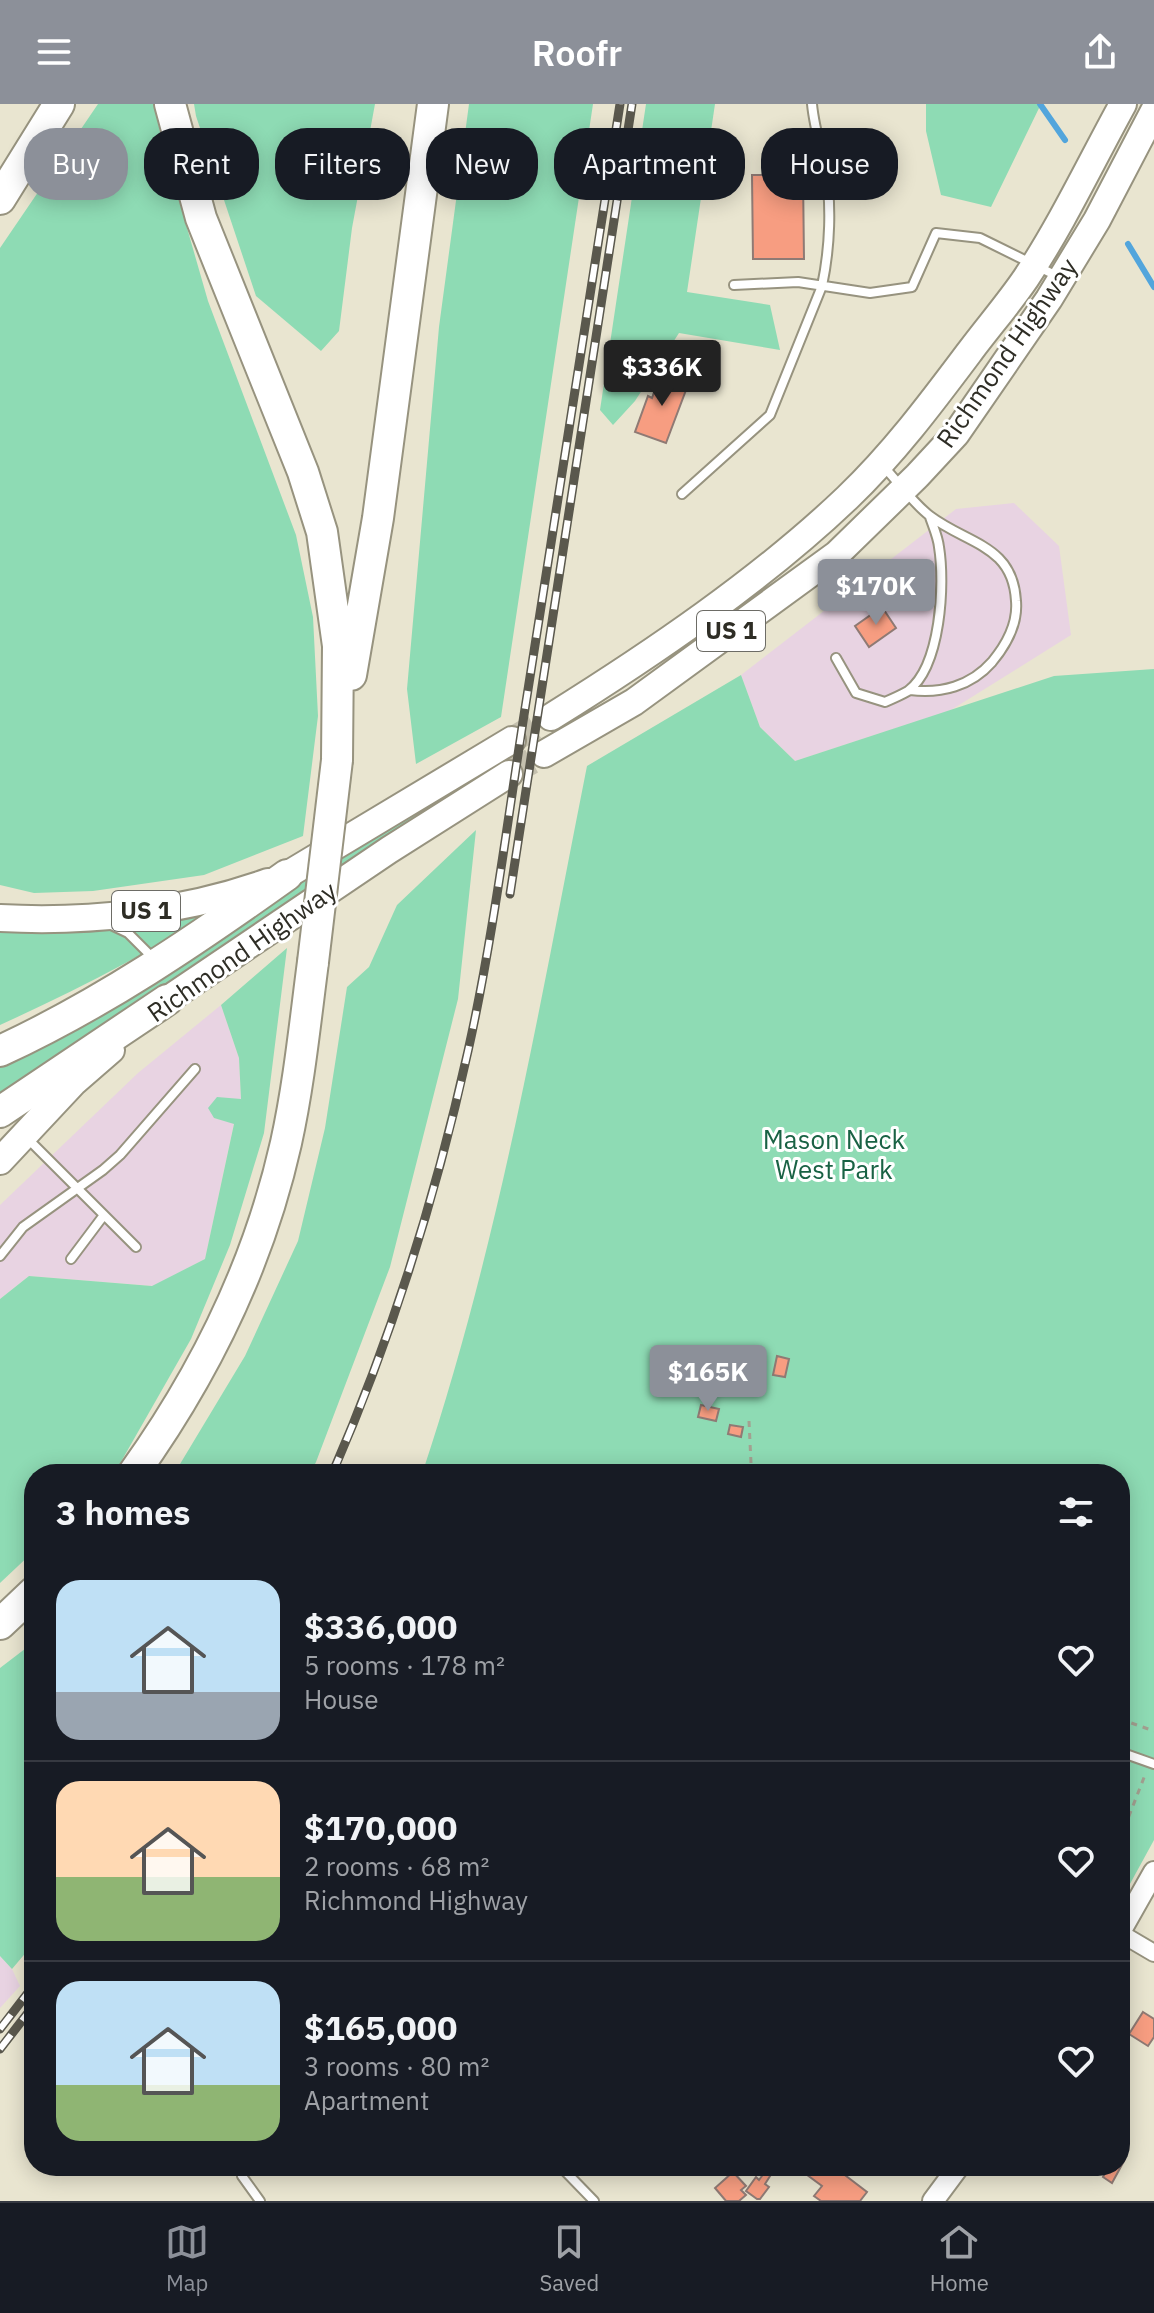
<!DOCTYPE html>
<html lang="en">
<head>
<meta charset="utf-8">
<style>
	:root { --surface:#171b24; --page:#20242c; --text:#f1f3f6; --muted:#9ea1a6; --line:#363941; --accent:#8c9099 }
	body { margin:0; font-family:"IBM Plex Sans",sans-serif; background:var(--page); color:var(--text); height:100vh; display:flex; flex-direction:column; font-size:30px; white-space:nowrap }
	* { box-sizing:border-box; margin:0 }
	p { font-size:26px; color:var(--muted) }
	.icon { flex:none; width:44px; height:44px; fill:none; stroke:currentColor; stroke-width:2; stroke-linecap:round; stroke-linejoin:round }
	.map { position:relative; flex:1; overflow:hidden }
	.drawer { position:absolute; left:24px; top:1360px; width:1106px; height:712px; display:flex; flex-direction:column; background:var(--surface); border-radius:32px; box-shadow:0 4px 20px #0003 }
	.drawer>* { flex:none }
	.top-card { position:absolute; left:24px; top:24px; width:1106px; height:72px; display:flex; gap:16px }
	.price { position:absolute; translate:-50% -68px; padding:0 18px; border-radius:8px; background:var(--accent); color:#fff; font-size:26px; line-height:52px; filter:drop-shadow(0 2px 4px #0008) }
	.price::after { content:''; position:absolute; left:50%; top:48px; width:24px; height:18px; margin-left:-12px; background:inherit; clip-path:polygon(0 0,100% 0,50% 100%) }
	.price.active { background:#222; color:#fff }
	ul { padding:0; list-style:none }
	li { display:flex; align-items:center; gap:24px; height:200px; padding:0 32px }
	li+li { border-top:2px solid var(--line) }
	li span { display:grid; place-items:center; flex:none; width:224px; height:160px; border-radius:24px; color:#555 }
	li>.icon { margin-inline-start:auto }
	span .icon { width:96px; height:96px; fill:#fffc; stroke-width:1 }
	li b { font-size:34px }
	h2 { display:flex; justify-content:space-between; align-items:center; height:96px; padding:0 32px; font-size:34px }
	.pill { padding:0 28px; border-radius:32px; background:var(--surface); box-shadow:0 4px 20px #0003; font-size:28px; line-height:72px }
	.pill.active { background:var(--accent); color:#fff }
	header { display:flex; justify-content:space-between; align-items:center; height:104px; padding:0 32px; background:var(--accent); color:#fff; font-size:36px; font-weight:600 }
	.menu { display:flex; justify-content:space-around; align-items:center; height:112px; border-top:2px solid var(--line); background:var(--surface); font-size:22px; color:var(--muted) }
	.menu a { display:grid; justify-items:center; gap:4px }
	.menu .active { color:var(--accent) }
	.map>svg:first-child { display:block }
</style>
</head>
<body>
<header><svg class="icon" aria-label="menu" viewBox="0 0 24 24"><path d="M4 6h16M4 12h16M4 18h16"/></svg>Roofr<svg class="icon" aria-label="share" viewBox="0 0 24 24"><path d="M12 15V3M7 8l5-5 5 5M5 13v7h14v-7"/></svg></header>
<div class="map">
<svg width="1154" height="2097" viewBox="0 0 1154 2097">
	<rect width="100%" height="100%" fill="#e9e5d0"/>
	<path fill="#e8d3e2" d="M1014 399 1059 442 1071 531 951 606 795 657 760 623 741 571 956 405Z
		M221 901 239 954 241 995 214 1014 234 1019 205 1155 153 1182 29 1172 0 1195V1101L138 969Z
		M0 1852 12 1865 20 1882 0 1904Z"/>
	<path fill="#8edbb4" d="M98 0H154L162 37 208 197 296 431 313 513 318 612 303 732 204 771 93 787 34 789 0 781V144Z
		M194 0H375L352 124 339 227 321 247 256 192 196 12Z
		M469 0H593L501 613 416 660 407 585 439 223Z
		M646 0H715L687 188 770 201 780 246 679 229 635 297 613 321 600 306Z
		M926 0H1041L991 103 941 91 926 27Z
		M1154 565V1736L1125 1789 1120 1786V1370H422C499 1140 540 899 587 662L741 571 760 623 795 657 1054 572Z
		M509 652 46 961 0 991V960L358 737Z
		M476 726 458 895 390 1163 316 1358 310 1370H174L245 1252 298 1137 325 1024 347 883 369 863 397 801Z
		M230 799C156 845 79 885 0 921V823Z
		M287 844 264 1029 230 1141 191 1235 114 1370H34V1447L0 1479V1195L29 1172 152 1182 205 1155 234 1020 214 1014 208 1004 217 993 241 995 239 954 221 901Z
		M34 1538V1839L12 1865 0 1852V1564Z"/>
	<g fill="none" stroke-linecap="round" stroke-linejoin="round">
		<path stroke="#52a5dc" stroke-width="6" d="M1040 0 1065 36
			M1128 140 1154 183"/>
	</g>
	<path fill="#f79d81" stroke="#8f7a74" stroke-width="2" d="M752 71H803L804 155H753Z
		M661 268 689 278 666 339 635 328 648 292 652 294Z
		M882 503 896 524 869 543 855 522Z
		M777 1252 789 1255 785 1273 773 1271Z
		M701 1301 719 1305 716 1317 698 1313Z
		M730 1321 743 1323 741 1333 728 1330Z
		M1143 1908 1154 1915V1933L1148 1942 1129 1930Z
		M1120 2052 1125 2055 1112 2079 1103 2073 1109 2062H1120Z
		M116 2062H133L123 2070Z
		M795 2062H833L867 2088 860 2097H821L814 2092 822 2082Z
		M767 2065 772 2069 765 2080 769 2083 760 2095H757L746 2087 756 2073 759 2076Z
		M733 2068 746 2082 741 2086 746 2091 739 2097H726L715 2084Z"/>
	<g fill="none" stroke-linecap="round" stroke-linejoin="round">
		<path stroke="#c4c0ae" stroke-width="26" stroke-dasharray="26 13" stroke-linecap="butt" d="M512 636 551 613
			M509 670 544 650"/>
		<defs>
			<path id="service" d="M734 181 798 178 870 189 912 183 936 129 980 134 1057 172
				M884 363C899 379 913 399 930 412 967 440 1013 441 1016 497 1018 520 1007 540 992 558 971 582 941 590 910 586
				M682 390 770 311 822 182C830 144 832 100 825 62 820 41 814 22 812 0
				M836 554 856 589 885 598C892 595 901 591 908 587 941 562 945 480 939 443 938 433 933 422 930 413
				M109 820 128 829 155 856
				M27 1034 136 1143
				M0 1152 23 1123 103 1066 120 1051 195 965
				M71 1155 104 1111
				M1120 1648 1154 1660
				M560 2062 594 2097
				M242 2072 260 2097"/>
			<path id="minor" d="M1120 1829 1154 1849"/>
			<path id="tertiary" d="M1120 1828 1154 1768
				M933 2097 959 2062"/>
			<path id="primary" d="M0 814C89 819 184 808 268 778
				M0 1057 73 979 111 946"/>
			<path id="trunk" d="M551 613C652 550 761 476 847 394 894 349 932 298 971 246 989 222 1009 199 1026 174 1063 118 1091 58 1123 0
				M544 650 634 598 837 450 917 372 956 330 1049 195 1097 116 1154 7
				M287 771 512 636
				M167 896 389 746 509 670"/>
			<path id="motorway" d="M170 0 201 114 303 368 322 428 338 542 337 656
				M0 95 59 0
				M351 571 378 414 433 0
				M0 947C102 900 196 836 287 771
				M0 1008 167 896
				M133 1370C204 1271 259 1159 286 1039 299 980 305 919 313 858
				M0 1520 34 1488"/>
		</defs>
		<use href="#service" stroke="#97937f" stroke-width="12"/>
		<use href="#minor" stroke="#97937f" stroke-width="20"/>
		<use href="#tertiary" stroke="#97937f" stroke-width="24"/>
		<use href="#primary" stroke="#97937f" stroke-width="30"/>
		<use href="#trunk" stroke="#97937f" stroke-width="30"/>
		<use href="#motorway" stroke="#97937f" stroke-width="34"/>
		<path stroke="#a3a090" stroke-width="3" stroke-dasharray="6 6" stroke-linecap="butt" d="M749 1317 751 1359 755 1370
			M1120 1615 1154 1627
			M1120 1735 1145 1671"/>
		<use href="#service" stroke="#fff" stroke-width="8"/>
		<use href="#minor" stroke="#fff" stroke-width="16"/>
		<use href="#tertiary" stroke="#fff" stroke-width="20"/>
		<use href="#primary" stroke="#fff" stroke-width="26"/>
		<use href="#trunk" stroke="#fff" stroke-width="26"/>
		<use href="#motorway" stroke="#fff" stroke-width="30"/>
		<defs>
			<path id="rail" d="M510 790 632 0
				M332 1370C391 1235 436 1092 468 947 494 830 508 711 527 592 558 395 589 197 620 0
				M0 1925 34 1881
				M0 1945 34 1901"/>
		</defs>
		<use href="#rail" stroke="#5a584d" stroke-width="9"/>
		<use href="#rail" stroke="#fff" stroke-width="6" stroke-dasharray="18" stroke-linecap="butt"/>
		<defs>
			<path id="motorway-bridge" d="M313 858 337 656"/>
		</defs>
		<use href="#motorway-bridge" stroke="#97937f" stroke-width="34" stroke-linecap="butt"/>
		<use href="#motorway-bridge" stroke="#fff" stroke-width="30"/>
	</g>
	<g text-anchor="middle" stroke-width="6" stroke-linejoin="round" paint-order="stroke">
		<g fill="#fff" stroke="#6d6c66" stroke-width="2">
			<rect x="697" y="507" width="68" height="40" rx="6"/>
			<rect x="112" y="787" width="68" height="40" rx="6"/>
		</g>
		<g font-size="24" font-weight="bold" fill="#2e2d25">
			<text x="731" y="535">US 1</text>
			<text x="146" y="815">US 1</text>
		</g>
		<g font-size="26" fill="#2e2d25" stroke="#fff">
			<text transform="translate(1007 249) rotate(-55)" y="9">Richmond Highway</text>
			<text transform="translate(242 848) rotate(-35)" y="9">Richmond Highway</text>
		</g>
		<g font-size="26" fill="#196244" stroke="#fff">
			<text x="834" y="1045">Mason Neck<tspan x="834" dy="30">West Park</tspan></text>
		</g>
	</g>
</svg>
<b class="price active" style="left:662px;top:304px">$336K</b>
<b class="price" style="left:876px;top:523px">$170K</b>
<b class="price" style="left:708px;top:1309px">$165K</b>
<div class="top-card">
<a class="pill active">Buy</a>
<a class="pill">Rent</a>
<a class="pill">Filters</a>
<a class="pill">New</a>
<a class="pill">Apartment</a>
<a class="pill">House</a>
</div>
<section class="drawer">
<h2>3 homes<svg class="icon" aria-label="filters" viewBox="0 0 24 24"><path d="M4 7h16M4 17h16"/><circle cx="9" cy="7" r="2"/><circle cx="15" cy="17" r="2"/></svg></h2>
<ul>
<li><span style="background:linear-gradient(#bfe0f5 70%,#9aa5b1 0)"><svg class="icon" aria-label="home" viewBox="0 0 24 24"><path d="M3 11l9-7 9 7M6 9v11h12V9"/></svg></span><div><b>$336,000</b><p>5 rooms · 178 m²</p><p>House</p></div><svg class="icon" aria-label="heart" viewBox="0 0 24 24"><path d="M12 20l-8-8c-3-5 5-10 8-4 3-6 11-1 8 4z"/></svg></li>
<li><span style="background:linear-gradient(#ffd9b3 60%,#8fb573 0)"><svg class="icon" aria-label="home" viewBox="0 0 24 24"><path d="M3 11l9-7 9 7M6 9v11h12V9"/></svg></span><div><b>$170,000</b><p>2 rooms · 68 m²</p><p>Richmond Highway</p></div><svg class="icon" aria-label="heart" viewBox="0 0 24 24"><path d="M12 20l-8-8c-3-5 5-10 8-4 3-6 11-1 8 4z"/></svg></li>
<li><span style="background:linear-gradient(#bfe0f5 65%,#8fb573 0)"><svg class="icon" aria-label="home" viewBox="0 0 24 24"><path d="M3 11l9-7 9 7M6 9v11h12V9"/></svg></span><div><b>$165,000</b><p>3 rooms · 80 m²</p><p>Apartment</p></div><svg class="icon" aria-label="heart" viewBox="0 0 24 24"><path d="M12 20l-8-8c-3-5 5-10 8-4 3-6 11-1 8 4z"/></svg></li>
</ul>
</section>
</div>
<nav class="menu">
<a class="active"><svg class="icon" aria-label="map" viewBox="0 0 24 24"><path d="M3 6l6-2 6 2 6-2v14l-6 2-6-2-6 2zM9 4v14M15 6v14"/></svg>Map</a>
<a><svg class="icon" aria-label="saved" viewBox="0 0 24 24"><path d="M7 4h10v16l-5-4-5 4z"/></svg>Saved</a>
<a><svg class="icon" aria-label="home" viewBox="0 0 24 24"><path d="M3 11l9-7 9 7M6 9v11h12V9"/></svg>Home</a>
</nav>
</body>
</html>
